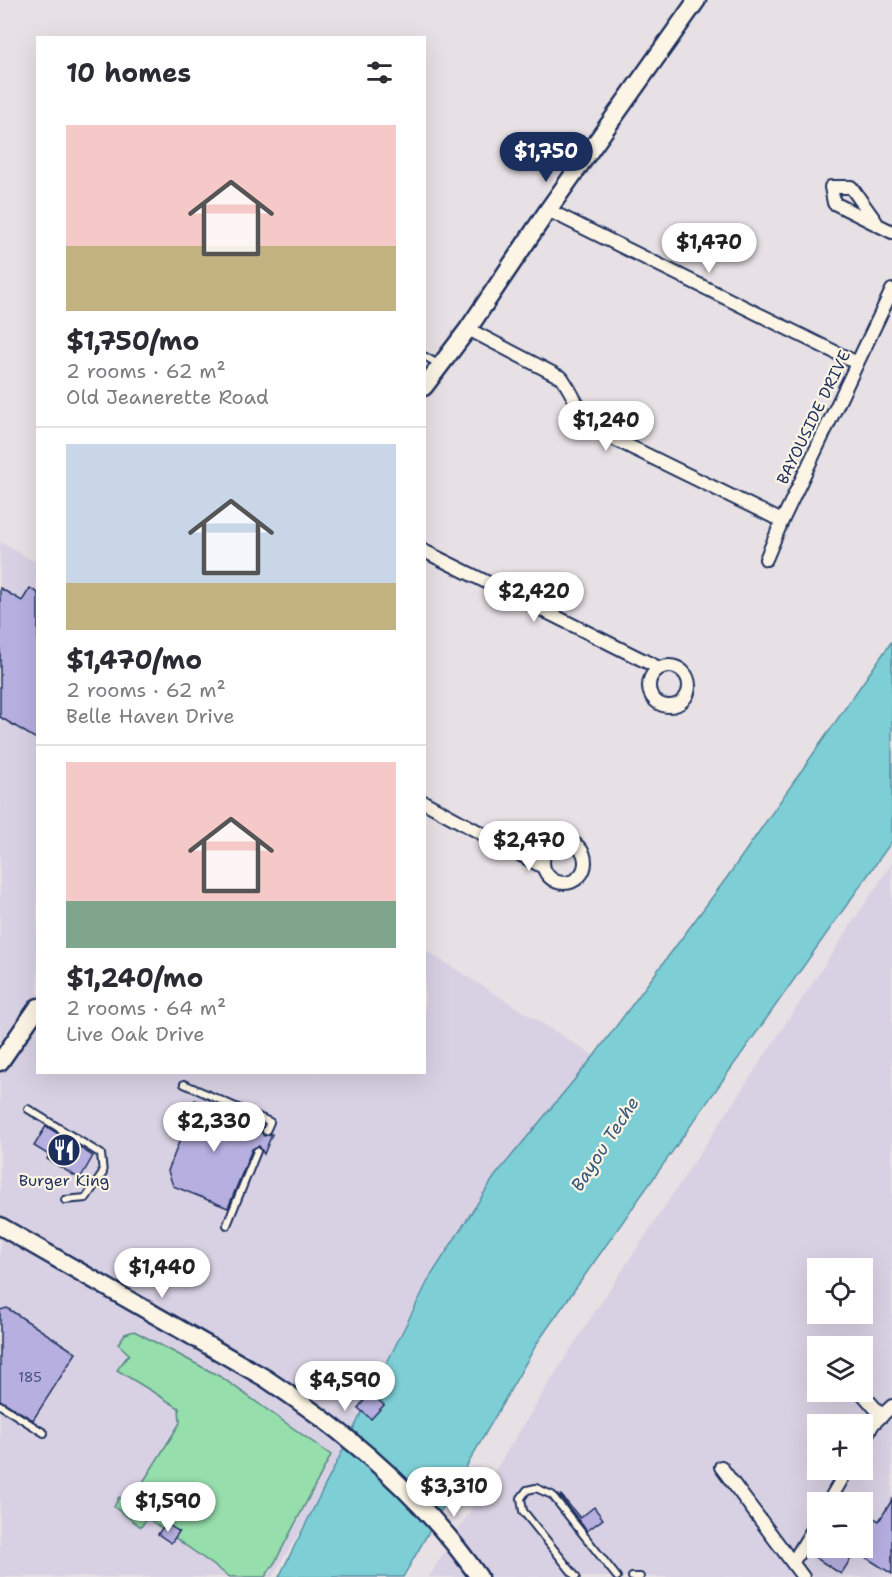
<!DOCTYPE html>
<html lang="en">
<head>
<meta charset="utf-8">
<style>
	:root { --surface:#fff; --page:#f7f7f7; --text:#2b2b33; --muted:#7c7c81; --line:#e1e1e2; --accent:#1b2f5e }
	body { margin:0; font-family:"Shantell Sans",sans-serif; background:var(--page); color:var(--text); height:100vh; display:flex; flex-direction:column; font-size:22px; white-space:nowrap }
	* { box-sizing:border-box; margin:0 }
	p { font-size:20px; color:var(--muted) }
	.icon { flex:none; width:33px; height:33px; fill:none; stroke:currentColor; stroke-width:2; stroke-linecap:round; stroke-linejoin:round }
	.map { position:relative; flex:1; overflow:hidden }
	.panel { position:absolute; left:36px; top:36px; width:390px; height:1038px; display:flex; flex-direction:column; background:var(--surface); border-radius:0px; box-shadow:0 6px 24px #0002 }
	.panel>* { flex:none }
	.controls { position:absolute; left:807px; top:1258px; display:grid; gap:12px }
	.controls a { display:grid; place-items:center; width:66px; height:66px; border-radius:0px; background:var(--surface); box-shadow:0 6px 24px #0002; font-size:30px }
	.price { position:absolute; translate:-50% -51px; padding:0 14px; border-radius:21px; background:#fff; color:#222; font-size:20px; line-height:39px; filter:drop-shadow(0 2px 3px #0008) }
	.price::after { content:''; position:absolute; left:50%; top:36px; width:18px; height:14px; margin-left:-9px; background:inherit; clip-path:polygon(0 0,100% 0,50% 100%) }
	.price.active { background:var(--accent); color:#fff }
	ul { padding:0; list-style:none }
	li { display:grid; align-content:center; gap:12px; height:318px; padding:0 30px }
	li+li { border-top:2px solid var(--line) }
	li span { display:grid; place-items:center; height:186px; border-radius:0px; color:#555 }
	li>.icon { margin-inline-start:auto }
	span .icon { width:108px; height:108px; fill:#fffc; stroke-width:1 }
	li b { font-size:26px }
	h2 { display:flex; justify-content:space-between; align-items:center; height:72px; padding:0 30px; font-size:26px }
	.map>svg:first-child { display:block }
</style>
</head>
<body>
<div class="map">
<svg width="892" height="1577" viewBox="0 0 892 1577">
	<rect width="100%" height="100%" fill="#e7e0e4"/>
	<filter id="ink" filterUnits="userSpaceOnUse"><feTurbulence type="fractalNoise" baseFrequency=".0167" numOctaves="2"/><feDisplacementMap in="SourceGraphic" scale="12" xChannelSelector="R" yChannelSelector="G"/><feConvolveMatrix kernelMatrix="1 2 1 2 8 2 1 2 1" color-interpolation-filters="sRGB"/></filter>
	<g filter="url(#ink)">
		<path fill="#d8d1e3" fill-rule="evenodd" d="M0 542 37 563 38 1072H424L425 950 594 1056 272 1577H0Z
			M892 863V1577H429L573 1345ZM818 1269H862V1314H818ZM818 1347H862V1392H818ZM818 1425H862V1470H818ZM818 1503H862V1548H818Z"/>
		<path fill="#96deac" stroke="#588685" stroke-width="1.5" d="M134 1331 221 1377 331 1455 275 1562 265 1577H230L147 1518 141 1527 114 1507 119 1497 130 1503 180 1423 179 1408 117 1370 129 1354 118 1344 125 1334Z"/>
		<path fill="#7ecfd5" stroke="#568fa5" stroke-width="1.5" d="M892 641V841L539 1340 403 1577H279L430 1277 495 1176 594 1056 728 876Z"/>
		<path fill="#b6afe0" stroke="#1b2f5e" stroke-width="1.5" d="M0 588 22 601 30 588 38 593V740L0 717Z
			M195 1100 262 1126 261 1132 264 1136 272 1134 264 1154 259 1146 252 1149 228 1208 173 1186 168 1171Z
			M46 1126 93 1156 80 1179 47 1159 49 1155 34 1146Z
			M7 1308 76 1353 33 1420 0 1400V1310Z
			M370 1393 384 1405 371 1419 358 1408Z
			M561 1495 580 1518 594 1507 603 1519 587 1531 560 1496Z
			M892 1500V1574L862 1555V1511L879 1521Z
			M166 1523 179 1532 171 1543 158 1534Z
			M811 1548H858L841 1574 808 1553Z"/>
		<g fill="none" stroke-linecap="round" stroke-linejoin="round">
			<defs>
				<path id="lane" d="M424 356 440 365
					M184 1084 270 1122 266 1131
					M28 1109 101 1154 103 1173 86 1198 65 1200
					M227 1225 257 1151
					M0 1405 44 1433
					M576 1577 523 1511 521 1498 527 1490 536 1488 552 1495 617 1577
					M632 1577H640"/>
				<path id="street" d="M548 210 857 363
					M876 222 851 187H831L834 203 892 232
					M468 329 562 378C575 397 580 415 598 431L782 521
					M424 551 659 668
					M766 559 782 521 892 290
					M649 686a20 20 0 1 1 40 0a20 20 0 1 1-40 0Z
					M424 802 543 867
					M543 862a21 21 0 1 1 42 0a21 21 0 1 1-42 0Z
					M819 1344 822 1347
					M861 1392 882 1416
					M862 1442 873 1424 892 1406
					M721 1467 803 1577
					M828 1503 847 1470
					M793 1562 818 1521"/>
				<path id="secondary" d="M424 387 468 329 548 210 697 0
					M0 1062 38 1007
					M0 1226 265 1378C347 1432 423 1497 479 1577"/>
			</defs>
			<use href="#lane" stroke="#1b2f5e" stroke-width="10"/>
			<use href="#street" stroke="#1b2f5e" stroke-width="16"/>
			<use href="#secondary" stroke="#1b2f5e" stroke-width="21"/>
			<use href="#lane" stroke="#fcf5e5" stroke-width="6"/>
			<use href="#street" stroke="#fcf5e5" stroke-width="12"/>
			<use href="#secondary" stroke="#fcf5e5" stroke-width="16"/>
		</g>
	</g>
	<defs>
		<symbol id="restaurant-disc" viewBox="-11 -11 22 22"><circle r="9.5" fill="#1b2f5e" stroke="#fcf5e5"/><path d="M-5-6h1v4h1v-4h1v4h1v-4h1v5L-1.5 .5V6h-2V.5L-5-1ZM5-6V6H3V1.5H1.5Q1.5-4 5-6Z" fill="#fff"/></symbol>
	</defs>
	<g fill-rule="evenodd">
		<use href="#restaurant-disc" x="45" y="1131" width="38" height="38"/>
	</g>
	<g text-anchor="middle" stroke-width="4.5" stroke-linejoin="round" paint-order="stroke">
		<g font-size="14" fill="#424f7e">
			<text x="30" y="1382">185</text>
		</g>
		<g font-size="16" fill="#1b2f5e" stroke="#fcf5e5">
			<text transform="translate(813 417) rotate(-64)" y="6">BAYOUSIDE DRIVE</text>
		</g>
		<g font-size="16" fill="#1b2f5e" stroke="#fcf5e5">
			<text x="64" y="1186">Burger King</text>
		</g>
		<g font-size="18" font-style="italic" fill="#34577c" stroke="#fcf5e5">
			<text transform="translate(605 1144) rotate(-57)" y="6">Bayou Teche</text>
		</g>
	</g>
</svg>
<div class="controls">
<a><svg class="icon" aria-label="locate" viewBox="0 0 24 24"><circle cx="12" cy="12" r="6"/><path d="M12 2v4M12 18v4M2 12h4M18 12h4"/></svg></a>
<a><svg class="icon" aria-label="layers" viewBox="0 0 24 24"><path d="M12 4l9 5-9 5-9-5zM3 14l9 5 9-5"/></svg></a>
<a>+</a>
<a>−</a>
</div>
<b class="price active" style="left:546px;top:183px">$1,750</b>
<b class="price" style="left:709px;top:274px">$1,470</b>
<b class="price" style="left:606px;top:452px">$1,240</b>
<b class="price" style="left:534px;top:623px">$2,420</b>
<b class="price" style="left:529px;top:872px">$2,470</b>
<b class="price" style="left:214px;top:1153px">$2,330</b>
<b class="price" style="left:162px;top:1299px">$1,440</b>
<b class="price" style="left:345px;top:1412px">$4,590</b>
<b class="price" style="left:454px;top:1518px">$3,310</b>
<b class="price" style="left:168px;top:1533px">$1,590</b>
<section class="panel">
<h2>10 homes<svg class="icon" aria-label="filters" viewBox="0 0 24 24"><path d="M4 7h16M4 17h16"/><circle cx="9" cy="7" r="2"/><circle cx="15" cy="17" r="2"/></svg></h2>
<ul>
<li><span style="background:linear-gradient(#f6c9c9 65%,#c2b280 0)"><svg class="icon" aria-label="home" viewBox="0 0 24 24"><path d="M3 11l9-7 9 7M6 9v11h12V9"/></svg></span><div><b>$1,750/mo</b><p>2 rooms · 62 m²</p><p>Old Jeanerette Road</p></div></li>
<li><span style="background:linear-gradient(#c9d6e8 75%,#c2b280 0)"><svg class="icon" aria-label="home" viewBox="0 0 24 24"><path d="M3 11l9-7 9 7M6 9v11h12V9"/></svg></span><div><b>$1,470/mo</b><p>2 rooms · 62 m²</p><p>Belle Haven Drive</p></div></li>
<li><span style="background:linear-gradient(#f6c9c9 75%,#7fa58c 0)"><svg class="icon" aria-label="home" viewBox="0 0 24 24"><path d="M3 11l9-7 9 7M6 9v11h12V9"/></svg></span><div><b>$1,240/mo</b><p>2 rooms · 64 m²</p><p>Live Oak Drive</p></div></li>
</ul>
</section>
</div>
</body>
</html>
